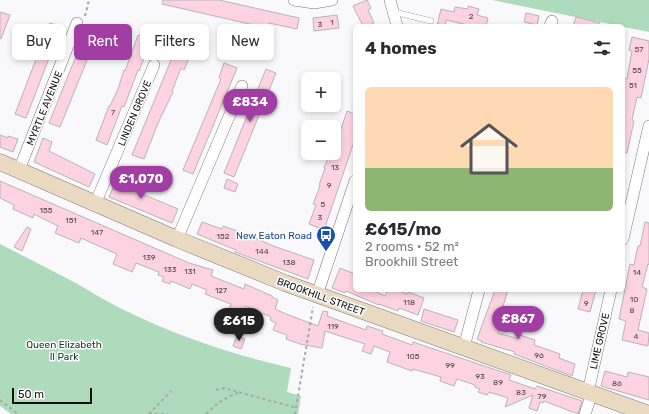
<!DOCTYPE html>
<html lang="en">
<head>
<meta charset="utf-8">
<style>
	:root { --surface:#fff; --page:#f2f2f3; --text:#2b2b33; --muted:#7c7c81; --line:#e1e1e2; --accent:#a13ea4 }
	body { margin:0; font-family:Rubik,sans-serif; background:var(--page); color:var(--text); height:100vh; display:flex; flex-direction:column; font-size:15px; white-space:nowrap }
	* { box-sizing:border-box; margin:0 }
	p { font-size:13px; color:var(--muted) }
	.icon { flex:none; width:22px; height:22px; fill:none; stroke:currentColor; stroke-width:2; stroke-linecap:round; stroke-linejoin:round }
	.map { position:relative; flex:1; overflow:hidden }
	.drawer { position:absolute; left:353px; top:24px; width:272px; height:268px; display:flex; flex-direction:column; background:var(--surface); border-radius:6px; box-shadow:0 2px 6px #0003 }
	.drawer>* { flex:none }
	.hud { position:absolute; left:12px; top:24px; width:281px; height:36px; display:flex; gap:8px }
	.controls { position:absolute; left:301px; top:72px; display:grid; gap:8px }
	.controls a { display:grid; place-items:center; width:40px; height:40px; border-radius:6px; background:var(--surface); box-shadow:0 2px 6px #0003; font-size:20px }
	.scale { position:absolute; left:12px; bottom:10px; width:80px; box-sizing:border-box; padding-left:4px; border:2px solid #111112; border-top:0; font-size:11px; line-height:14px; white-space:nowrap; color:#111112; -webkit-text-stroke:3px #fff; paint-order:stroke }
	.price { position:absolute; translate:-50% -34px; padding:0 9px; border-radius:14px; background:var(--accent); color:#fff; font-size:13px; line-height:26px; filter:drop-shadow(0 1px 2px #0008) }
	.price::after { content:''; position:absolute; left:50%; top:24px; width:12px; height:9px; margin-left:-6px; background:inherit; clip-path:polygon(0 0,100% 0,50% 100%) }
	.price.active { background:#222; color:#fff }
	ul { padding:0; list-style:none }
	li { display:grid; align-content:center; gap:8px; height:212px; padding:0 12px }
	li+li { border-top:1px solid var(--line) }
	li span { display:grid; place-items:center; height:124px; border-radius:6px; color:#555 }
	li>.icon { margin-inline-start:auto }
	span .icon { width:72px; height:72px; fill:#fffc; stroke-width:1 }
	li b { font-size:17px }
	h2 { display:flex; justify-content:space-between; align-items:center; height:48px; padding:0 12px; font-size:17px }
	.pill { padding:0 14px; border-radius:6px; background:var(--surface); box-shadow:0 2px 6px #0003; font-size:14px; line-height:36px }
	.pill.active { background:var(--accent); color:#fff }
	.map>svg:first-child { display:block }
</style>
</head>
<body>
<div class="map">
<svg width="649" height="414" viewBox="0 0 649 414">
	<rect width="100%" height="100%" fill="#f9f9fb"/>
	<path fill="#addbbb" d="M492 0H649V32Z
		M0 244C23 256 46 267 68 279 87 289 105 301 124 310 177 336 233 355 291 368L287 392 301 396 298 414H11L0 406Z"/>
	<path fill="#fdd3e2" stroke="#b6b4b5" d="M163 0H219L299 18 297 29 269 23 267 28 162 4Z
		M367 0 371 8 368 10 374 23 368 26H363L353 6Z
		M468 6 479 9 477 15 488 18 486 26H472L446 20 445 26H437L441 9 454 12 455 7 468 9Z
		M0 12 10 15 1 39 0 38Z
		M526 13 539 16 537 25 524 22Z
		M337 15 339 28 314 31 313 18Z
		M576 17 600 23 599 26H573Z
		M50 23 61 27 26 118 15 114Z
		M85 34 96 38 60 127 49 123Z
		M138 35 153 40 149 52 147 51 139 71 138 70 124 107 122 106 107 145 96 140 109 106H110L118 89 124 70 125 71Z
		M632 37 649 41V59L641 98 637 97 632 120 634 121 627 153 623 152V78L627 79 632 51 629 50Z
		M176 48 191 54 184 70 181 68 172 91 173 92 158 123 144 159 132 155Z
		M224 63 237 68 193 174 183 170 221 79 219 78Z
		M266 69 276 73 234 177 224 173Z
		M347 111 355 114V139L324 230 309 224 316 205 313 204 320 186 319 185 325 168H324L330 153H334V139L336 133 339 135Z
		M0 135 8 138V136L18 139 13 152 0 147Z
		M43 138 52 142 49 151 95 174 89 187 34 162Z
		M120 172 132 177 128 186 141 191 140 193 178 209 172 223 109 197Z
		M227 179 238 184 235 192 224 188Z
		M0 181 189 263 213 270 211 276 244 289 245 284 272 296V297L278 300 275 309 286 314 318 326 323 311 328 312 327 316 366 330 367 326 383 331 382 334 412 345 413 342 511 375 509 380 535 389 537 386 582 401 578 414 544 401 543 403 540 402 537 411 529 408 533 395 505 407 508 398 489 392 487 395 478 392 480 389 475 387V385L457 379 454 386 440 381 441 377 413 369 412 371 387 362 390 352 374 346 371 354 362 351 365 344 325 331 322 348 300 344 286 339 287 335 273 330 276 323 270 320 271 317 245 306 240 317 228 312 231 304 205 294 207 290 192 284 190 289 171 281 170 284 162 281 164 277 158 275 159 272 136 263 132 272 113 264 117 254 110 251 81 238 79 243 55 233 58 226 34 214 33 218 13 209 14 205 0 198Z
		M202 222 222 229 223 226 243 233 276 247 314 260 308 279 235 252 236 250 197 234Z
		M645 222 649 223V265L648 264 642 287 647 289 638 330 649 333 648 346 622 340 626 321 619 319 630 264 634 265 638 246H640Z
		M27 227 31 229 22 251 14 247Z
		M340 268 355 274V290H372L385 296 388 290H395L408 294V292L424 298 418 315 399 308 398 311 379 304V305L346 291 345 293 332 288Z
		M495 290H508L498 322 496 327 499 328 498 333 519 339 520 335 535 340 534 345 560 354 559 358 575 364 572 376 514 354 515 352 481 342 482 341 477 339Z
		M583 290H596L590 312 578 309Z
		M424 309 458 320 454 332 421 321Z
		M237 336 245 339 241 349 233 346Z
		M605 371 627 377 628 372 649 377V400L601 386Z"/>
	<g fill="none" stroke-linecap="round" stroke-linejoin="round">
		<defs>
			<path id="lane" d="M394 12 431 21"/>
			<path id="street" d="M294 0 314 3 332 0
				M390 0 397 26
				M550 26 552 21
				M19 170 77 23
				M95 204 154 65
				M177 239 242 86
				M623 239 649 126
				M317 295 355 181
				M464 347 479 290
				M588 392 611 290
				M585 414 592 393"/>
			<path id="secondary" d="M0 162 177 239 285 283 649 414"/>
		</defs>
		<use href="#lane" stroke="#767678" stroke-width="6"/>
		<use href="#street" stroke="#767678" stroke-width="12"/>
		<use href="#secondary" stroke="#767678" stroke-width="17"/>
		<path stroke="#a8a8aa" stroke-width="2" stroke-dasharray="3 3" stroke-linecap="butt" d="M85 16 89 0
			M437 24 443 26
			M216 390 224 388 297 408
			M0 400 18 414
			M149 414 171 391
			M149 414H168
			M206 414C216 404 224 398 238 393
			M295 414 313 307"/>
		<use href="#lane" stroke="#fff" stroke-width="5.5"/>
		<use href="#street" stroke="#fff" stroke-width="11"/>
		<use href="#secondary" stroke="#eadac2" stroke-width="16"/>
	</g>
	<defs>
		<symbol id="bus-pin" viewBox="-11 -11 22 30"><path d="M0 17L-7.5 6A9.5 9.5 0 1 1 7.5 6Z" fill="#1a4fb4" stroke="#fff"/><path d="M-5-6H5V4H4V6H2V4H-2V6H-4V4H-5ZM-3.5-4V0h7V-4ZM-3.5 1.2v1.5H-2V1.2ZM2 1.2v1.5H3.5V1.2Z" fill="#fff"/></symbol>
	</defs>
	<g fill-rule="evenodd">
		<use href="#bus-pin" x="315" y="224" width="22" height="30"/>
	</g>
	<g text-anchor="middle" stroke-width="3" stroke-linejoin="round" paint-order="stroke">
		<g font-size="8" fill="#4c4246">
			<text x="471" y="19">2</text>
			<text x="332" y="25">1</text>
			<text x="320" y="27">3</text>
			<text x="639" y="52">57</text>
			<text x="637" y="73">55</text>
			<text x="633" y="88">51</text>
			<text x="113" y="115">7</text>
			<text x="335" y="170">13</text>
			<text x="329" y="188">9</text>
			<text x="323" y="207">5</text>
			<text x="46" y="213">155</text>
			<text x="320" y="220">3</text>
			<text x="71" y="223">151</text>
			<text x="97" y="235">147</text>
			<text x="223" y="239">152</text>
			<text x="262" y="254">144</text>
			<text x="149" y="260">139</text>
			<text x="289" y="265">138</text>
			<text x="170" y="272">133</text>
			<text x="190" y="274">131</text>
			<text x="637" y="275">14</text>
			<text x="221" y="293">127</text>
			<text x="634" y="302">10</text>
			<text x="409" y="305">118</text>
			<text x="586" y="306">9</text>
			<text x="632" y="313">8</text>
			<text x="333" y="329">119</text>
			<text x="636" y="339">4</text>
			<text x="539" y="358">96</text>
			<text x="413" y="359">105</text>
			<text x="450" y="368">99</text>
			<text x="480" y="379">93</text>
			<text x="498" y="385">89</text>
			<text x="617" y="386">86</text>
			<text x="521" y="395">83</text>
			<text x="542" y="399">79</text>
		</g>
		<g font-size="10" fill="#111112" stroke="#fff">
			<text transform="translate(44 108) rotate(-68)" y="4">MYRTLE AVENUE</text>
			<text transform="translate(134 113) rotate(-67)" y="4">LINDEN GROVE</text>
			<text transform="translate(321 296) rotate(20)" y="4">BROOKHILL STREET</text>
			<text transform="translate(599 341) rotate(-77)" y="4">LIME GROVE</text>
		</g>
		<g font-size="10" fill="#164399" stroke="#fff" text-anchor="end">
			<text x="312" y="239">New Eaton Road</text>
		</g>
		<g font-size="10" fill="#154227" stroke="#fff">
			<text x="64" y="348">Queen Elizabeth<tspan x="64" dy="12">II Park</tspan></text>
		</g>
	</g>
</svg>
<div class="controls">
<a>+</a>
<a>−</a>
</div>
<div class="scale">50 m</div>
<b class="price" style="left:250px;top:123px">£834</b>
<b class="price" style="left:141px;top:200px">£1,070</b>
<b class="price" style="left:518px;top:340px">£867</b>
<b class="price active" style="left:239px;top:342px">£615</b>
<div class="hud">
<a class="pill">Buy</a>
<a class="pill active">Rent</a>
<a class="pill">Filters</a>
<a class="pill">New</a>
</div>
<section class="drawer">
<h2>4 homes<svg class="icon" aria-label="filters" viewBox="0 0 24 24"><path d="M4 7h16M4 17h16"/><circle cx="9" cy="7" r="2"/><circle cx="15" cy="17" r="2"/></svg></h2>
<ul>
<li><span style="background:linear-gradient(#ffd9b3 65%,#8fb573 0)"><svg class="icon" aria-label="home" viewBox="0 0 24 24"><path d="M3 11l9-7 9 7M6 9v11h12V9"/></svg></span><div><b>£615/mo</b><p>2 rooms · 52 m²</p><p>Brookhill Street</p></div></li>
</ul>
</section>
</div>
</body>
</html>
